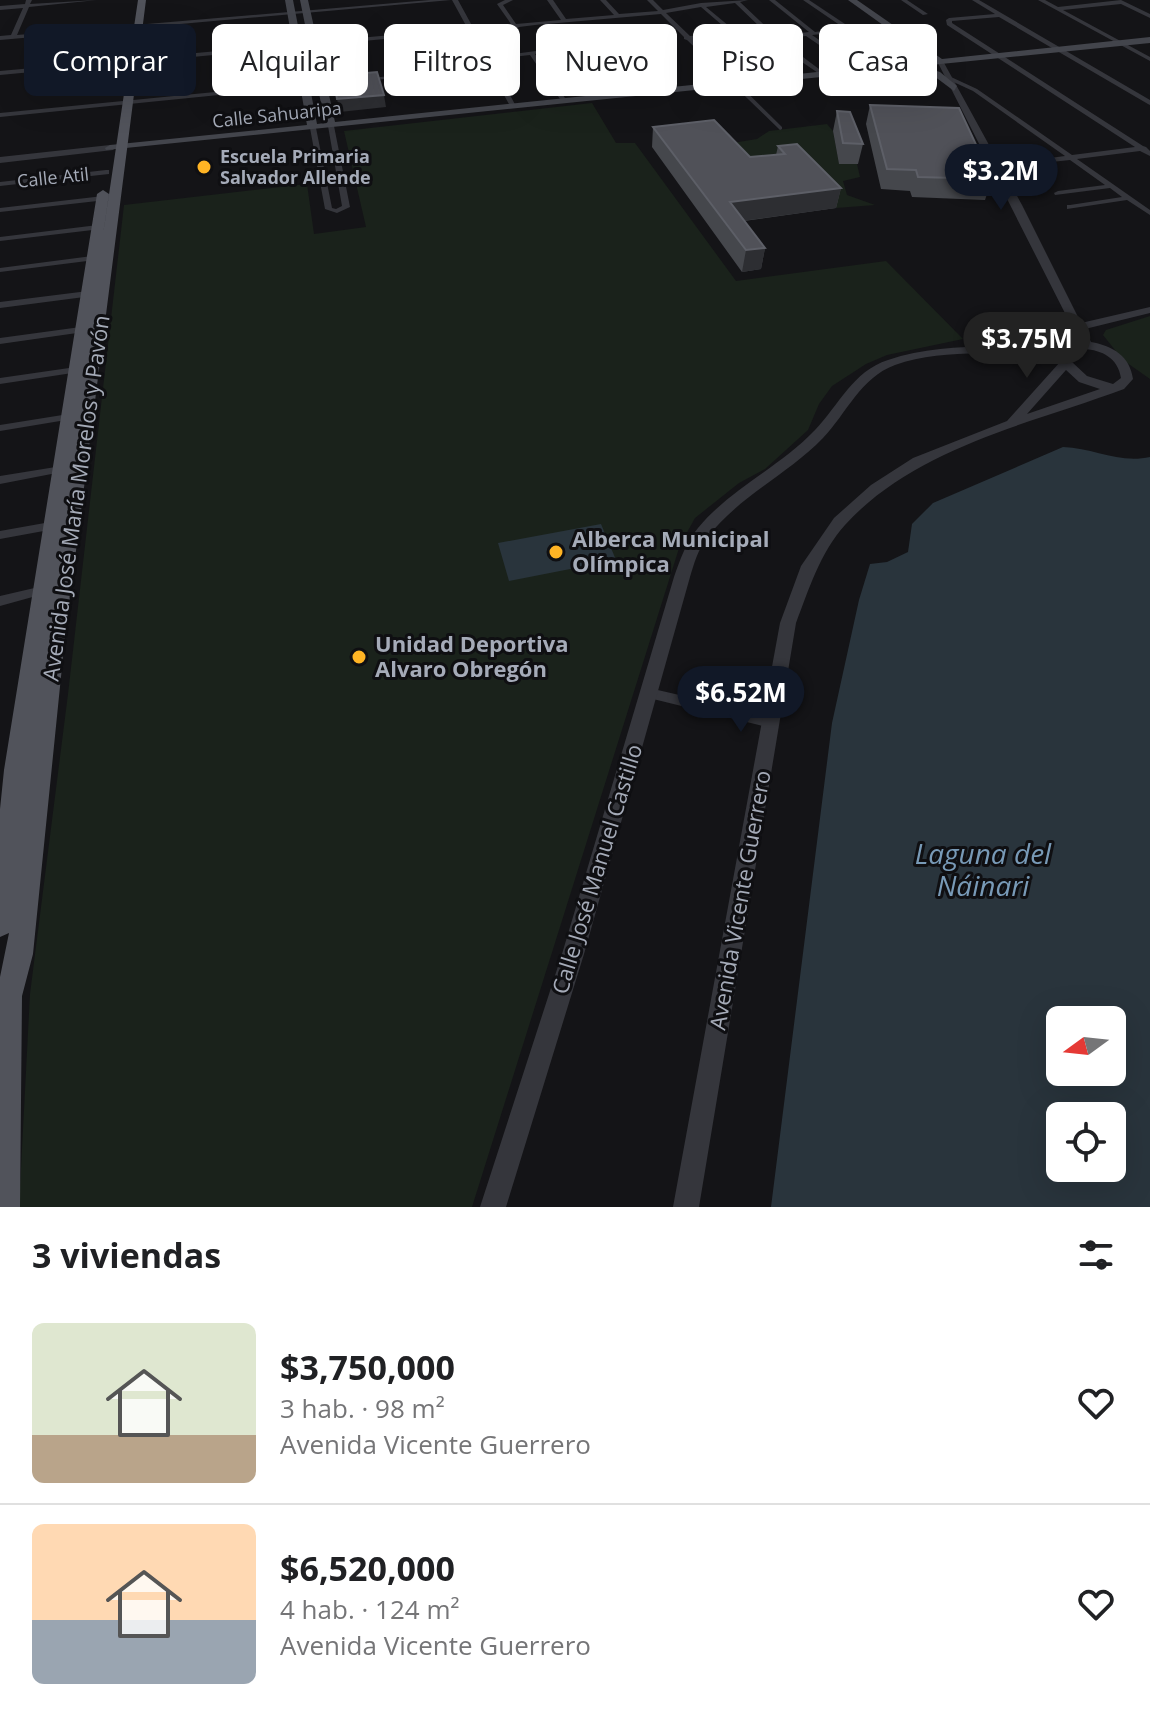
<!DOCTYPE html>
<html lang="es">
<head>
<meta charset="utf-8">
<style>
	:root { --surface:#fff; --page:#f2f2f2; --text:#202124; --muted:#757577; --line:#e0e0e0; --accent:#111827 }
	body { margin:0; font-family:"Open Sans",sans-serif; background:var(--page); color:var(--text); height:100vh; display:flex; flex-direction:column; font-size:30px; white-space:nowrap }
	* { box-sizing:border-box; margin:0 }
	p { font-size:26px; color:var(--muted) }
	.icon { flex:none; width:44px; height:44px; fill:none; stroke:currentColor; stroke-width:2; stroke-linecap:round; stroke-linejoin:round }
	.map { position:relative; height:1207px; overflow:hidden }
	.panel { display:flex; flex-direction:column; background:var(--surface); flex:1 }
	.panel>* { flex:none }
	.hud { position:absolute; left:24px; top:24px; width:1102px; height:72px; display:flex; gap:16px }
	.needle { width:52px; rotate:255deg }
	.controls { position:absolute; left:1046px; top:1006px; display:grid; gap:16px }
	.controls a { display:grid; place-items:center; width:80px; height:80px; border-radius:12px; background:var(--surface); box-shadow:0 8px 32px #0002; font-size:40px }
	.price { position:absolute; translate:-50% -68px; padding:0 18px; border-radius:28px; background:var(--accent); color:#fff; font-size:26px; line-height:52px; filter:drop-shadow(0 2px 4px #0008) }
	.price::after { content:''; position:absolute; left:50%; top:48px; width:24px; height:18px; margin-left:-12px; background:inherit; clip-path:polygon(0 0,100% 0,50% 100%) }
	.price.current { background:#222; color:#fff }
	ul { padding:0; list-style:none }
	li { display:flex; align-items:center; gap:24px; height:200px; padding:0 32px }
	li+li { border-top:2px solid var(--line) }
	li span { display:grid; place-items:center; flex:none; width:224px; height:160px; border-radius:12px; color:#555 }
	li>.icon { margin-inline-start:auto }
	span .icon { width:96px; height:96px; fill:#fffc; stroke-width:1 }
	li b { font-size:34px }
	h2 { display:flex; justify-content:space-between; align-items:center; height:96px; padding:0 32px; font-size:34px }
	.chip { padding:0 28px; border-radius:12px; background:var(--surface); box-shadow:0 8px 32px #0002; font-size:28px; line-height:72px }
	.chip.current { background:var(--accent); color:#fff }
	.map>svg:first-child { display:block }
</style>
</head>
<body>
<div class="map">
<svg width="1150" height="1207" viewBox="0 0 1150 1207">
	<rect width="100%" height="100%" fill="#141417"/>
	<path fill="#1a221b" d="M592 103 616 143H635L736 281 886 261 963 339 887 355 866 364 832 386 819 404 808 430 765 469 739 483 695 518 680 545 472 1207H19L30 994 68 694 124 205 307 184 314 234 366 227 344 131Z
		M827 124 833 131 839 163 857 164 860 177 843 181 847 195 875 205 836 208 793 164 738 168 720 145 757 139 769 131Z
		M1150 316V379L1123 360 1103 335 1106 330Z"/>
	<path fill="#29343c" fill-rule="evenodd" d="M1063 447C1094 448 1119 464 1150 457V1207H771L832 723 859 600 870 564 887 562 908 552 912 524 933 503ZM1060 1020H1112V1072H1060ZM1060 1116H1112V1168H1060Z
		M601 524 616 560 509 581 498 543Z"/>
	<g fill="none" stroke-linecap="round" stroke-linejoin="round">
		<path fill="#35363c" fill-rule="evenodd" d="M26 0H32L30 4 97 0 29 7 17 35 430 0H451L0 40V36L11 35 23 8 0 10V6L25 4Z
			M505 0H513L503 5 516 24 561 20 547 0H553L566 19 614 15 600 0H606L619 14 658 11 647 0H653L663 10 701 3 748 0 740 2 776 36 809 32 769 0H775L815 32 844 28 803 0H809L851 28 889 24 887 27 847 31 898 65 893 66 841 32 812 35 860 68V70H856L806 36 779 39 823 72 821 75 783 49 764 31 733 34 784 76 782 79 727 35 693 39 782 127V129L780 130 687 40 684 39V37L661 14 547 24 565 49 535 54 567 101 564 103 562 102 530 55 487 60 484 58 558 48 543 24 519 27 516 29 513 27 0 75V71L511 24 497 4ZM735 3 761 28 735 31 706 7ZM701 7 729 31 690 36 666 13Z
			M901 0H907L928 14 923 15Z
			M972 0H979L1150 100V105L1148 104 999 17 952 21V23L1143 146 1146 147 1150 151V156L1140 151 1077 159 1150 210V215L1127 200 1067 209V205H1070L1122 197 1110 188 1055 195 1054 193 1058 191 1105 185 1070 160 995 168V166L997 165 1065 156 973 91 947 79V77H951L977 89 1072 155 1135 147 947 25 946 20 949 18 995 14Z
			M1038 0H1045L1058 7 1121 0 1150 14V18L1121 4 1063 10 1150 57V61Z
			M494 65 492 68 365 81 362 79Z
			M347 79 349 82 0 117V113Z
			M331 124 334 126 350 207 337 213 325 209 310 128 313 126 316 128 332 208 336 209 342 206 328 126Z
			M106 170H109V174L0 186V182Z
			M112 195 116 197 115 199 0 212V208Z
			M98 225 102 227 101 229 0 241V237Z
			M100 255H103V259L0 272V268Z
			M88 326 91 327V331L0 344V338Z
			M76 367 81 370 79 372 0 384V378Z
			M75 413 78 414V418L0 431V425Z
			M68 465 73 468 72 470 0 484V476Z
			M56 521 62 525 60 528 0 539V531Z
			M43 586 47 587 49 590 47 593 0 606V596Z
			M649 688 771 716 776 718 778 722 776 726 771 728 649 698 644 697 642 693 644 689Z"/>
		<path fill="#35363c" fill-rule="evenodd" d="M452 0H458L517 108 510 106Z
			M936 59 943 61 1022 205 1081 323 1150 307V313L1085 329 1091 342C1113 346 1130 356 1133 379L1124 389C1030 424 916 447 845 525 820 553 809 589 796 623L699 1207H673L780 623 801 566 834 518 871 485 913 458 1007 421 1060 362V355C1007 356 946 347 895 365 860 378 847 413 823 438 787 475 738 497 707 538 698 549 694 564 690 577L584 954 506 1207H480L562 954 674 577C680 560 686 542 698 528 731 488 780 467 815 430 839 405 853 371 888 360 944 341 1006 348 1064 347L1079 342 1069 328 1071 325ZM1084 349C1102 350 1118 358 1121 378L1113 384 1087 376 1072 362V353ZM1066 370 1079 382 1100 389 1027 414Z
			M110 145 115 148 113 150 0 163V157Z
			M88 291 92 292V296L0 308V302Z"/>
		<path fill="#43454c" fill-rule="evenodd" d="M285 0H293L317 124 325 123 300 0H308L335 122 932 60 848 0H857L942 59 1150 37V43L921 66 940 72 957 86 954 91 934 76 910 68 106 150 105 148 110 145 307 125Z"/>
		<path fill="#51535b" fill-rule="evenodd" d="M138 0H146L65 637 33 954 22 996 20 1207H0V977L9 933 0 937V809L4 770 97 194 103 190 109 194 101 248Z"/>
	</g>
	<path fill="#45474c" d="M870 105 992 179 985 200 912 197 910 191 881 189 866 124Z
		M837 111 863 144 858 164H839L833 131Z
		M653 127 750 157 776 155 778 146 841 188 836 208 744 221 765 248 761 269 742 272 652 147Z"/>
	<path fill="#2d2e32" d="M282 55 286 77 245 82 242 73Z
		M384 95 386 107 340 112 337 99Z
		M841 188 836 208 727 223 730 202Z
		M765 248 761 269 742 272 746 250Z"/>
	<path fill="#505158" stroke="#5d5f67" stroke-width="2" d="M282 55 284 67 242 73 241 59Z
		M377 72 384 95 337 99 333 76Z
		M870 105 959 108 992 179 918 177 916 170 887 169Z
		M837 111 850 112 863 144 843 143Z
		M714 120 750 157 785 154 778 146 797 144 841 188 730 202 765 248 746 250 653 127Z"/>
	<g fill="#ffb424" stroke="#0f0f12" stroke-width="3">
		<circle cx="204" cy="167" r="8"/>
		<circle cx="556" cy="552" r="8"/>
		<circle cx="359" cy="657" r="8"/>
	</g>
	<g text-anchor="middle" stroke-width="6" stroke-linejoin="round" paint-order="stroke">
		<g font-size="18" fill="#a5abb8" stroke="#0f0f12">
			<text transform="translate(277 115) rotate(-6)" y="6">Calle Sahuaripa</text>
			<text transform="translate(53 178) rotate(-6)" y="6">Calle Atil</text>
		</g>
		<g font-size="18" font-weight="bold" fill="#a5abb8" stroke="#0f0f12" text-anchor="start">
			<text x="220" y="163">Escuela Primaria<tspan x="220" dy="21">Salvador Allende</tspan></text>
		</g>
		<g font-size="22" fill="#a5abb8" stroke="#0f0f12">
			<text transform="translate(76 498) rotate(-82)" y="8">Avenida José María Morelos y Pavón</text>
			<text transform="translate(597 869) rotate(-73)" y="8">Calle José Manuel Castillo</text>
			<text transform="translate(740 900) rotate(-80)" y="8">Avenida Vicente Guerrero</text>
		</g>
		<g font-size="22" font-weight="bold" fill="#a5abb8" stroke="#0f0f12" text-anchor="start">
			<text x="572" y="547">Alberca Municipal<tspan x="572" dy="25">Olímpica</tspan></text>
			<text x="375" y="652">Unidad Deportiva<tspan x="375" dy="25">Alvaro Obregón</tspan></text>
		</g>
		<g font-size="28" font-style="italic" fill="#789ab7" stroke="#0f0f12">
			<text x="983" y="864">Laguna del<tspan x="983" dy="32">Náinari</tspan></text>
		</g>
	</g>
</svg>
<div class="controls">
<a><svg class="needle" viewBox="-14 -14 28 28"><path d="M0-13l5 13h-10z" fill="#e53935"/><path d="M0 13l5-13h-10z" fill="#757577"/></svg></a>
<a><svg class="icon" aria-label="locate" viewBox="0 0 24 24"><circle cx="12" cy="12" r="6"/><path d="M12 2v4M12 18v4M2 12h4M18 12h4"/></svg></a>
</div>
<b class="price" style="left:1001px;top:212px">$3.2M</b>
<b class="price current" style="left:1027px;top:380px">$3.75M</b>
<b class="price" style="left:741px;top:734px">$6.52M</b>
<div class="hud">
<a class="chip current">Comprar</a>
<a class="chip">Alquilar</a>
<a class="chip">Filtros</a>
<a class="chip">Nuevo</a>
<a class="chip">Piso</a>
<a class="chip">Casa</a>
</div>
</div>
<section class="panel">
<h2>3 viviendas<svg class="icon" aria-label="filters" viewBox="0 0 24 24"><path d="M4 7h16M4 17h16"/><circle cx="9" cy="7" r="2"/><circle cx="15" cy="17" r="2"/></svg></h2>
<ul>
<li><span style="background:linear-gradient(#dfe7d0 70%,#b9a48a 0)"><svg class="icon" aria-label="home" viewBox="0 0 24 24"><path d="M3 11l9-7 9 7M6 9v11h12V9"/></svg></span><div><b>$3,750,000</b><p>3 hab. · 98 m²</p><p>Avenida Vicente Guerrero</p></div><svg class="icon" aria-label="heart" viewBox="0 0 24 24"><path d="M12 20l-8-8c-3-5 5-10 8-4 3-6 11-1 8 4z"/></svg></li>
<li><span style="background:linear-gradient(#ffd9b3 60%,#9aa5b1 0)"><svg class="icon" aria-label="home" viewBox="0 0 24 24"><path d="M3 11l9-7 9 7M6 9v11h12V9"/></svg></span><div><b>$6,520,000</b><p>4 hab. · 124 m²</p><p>Avenida Vicente Guerrero</p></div><svg class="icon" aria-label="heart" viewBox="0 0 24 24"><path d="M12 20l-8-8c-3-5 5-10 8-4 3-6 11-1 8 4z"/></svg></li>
</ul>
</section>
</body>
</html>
